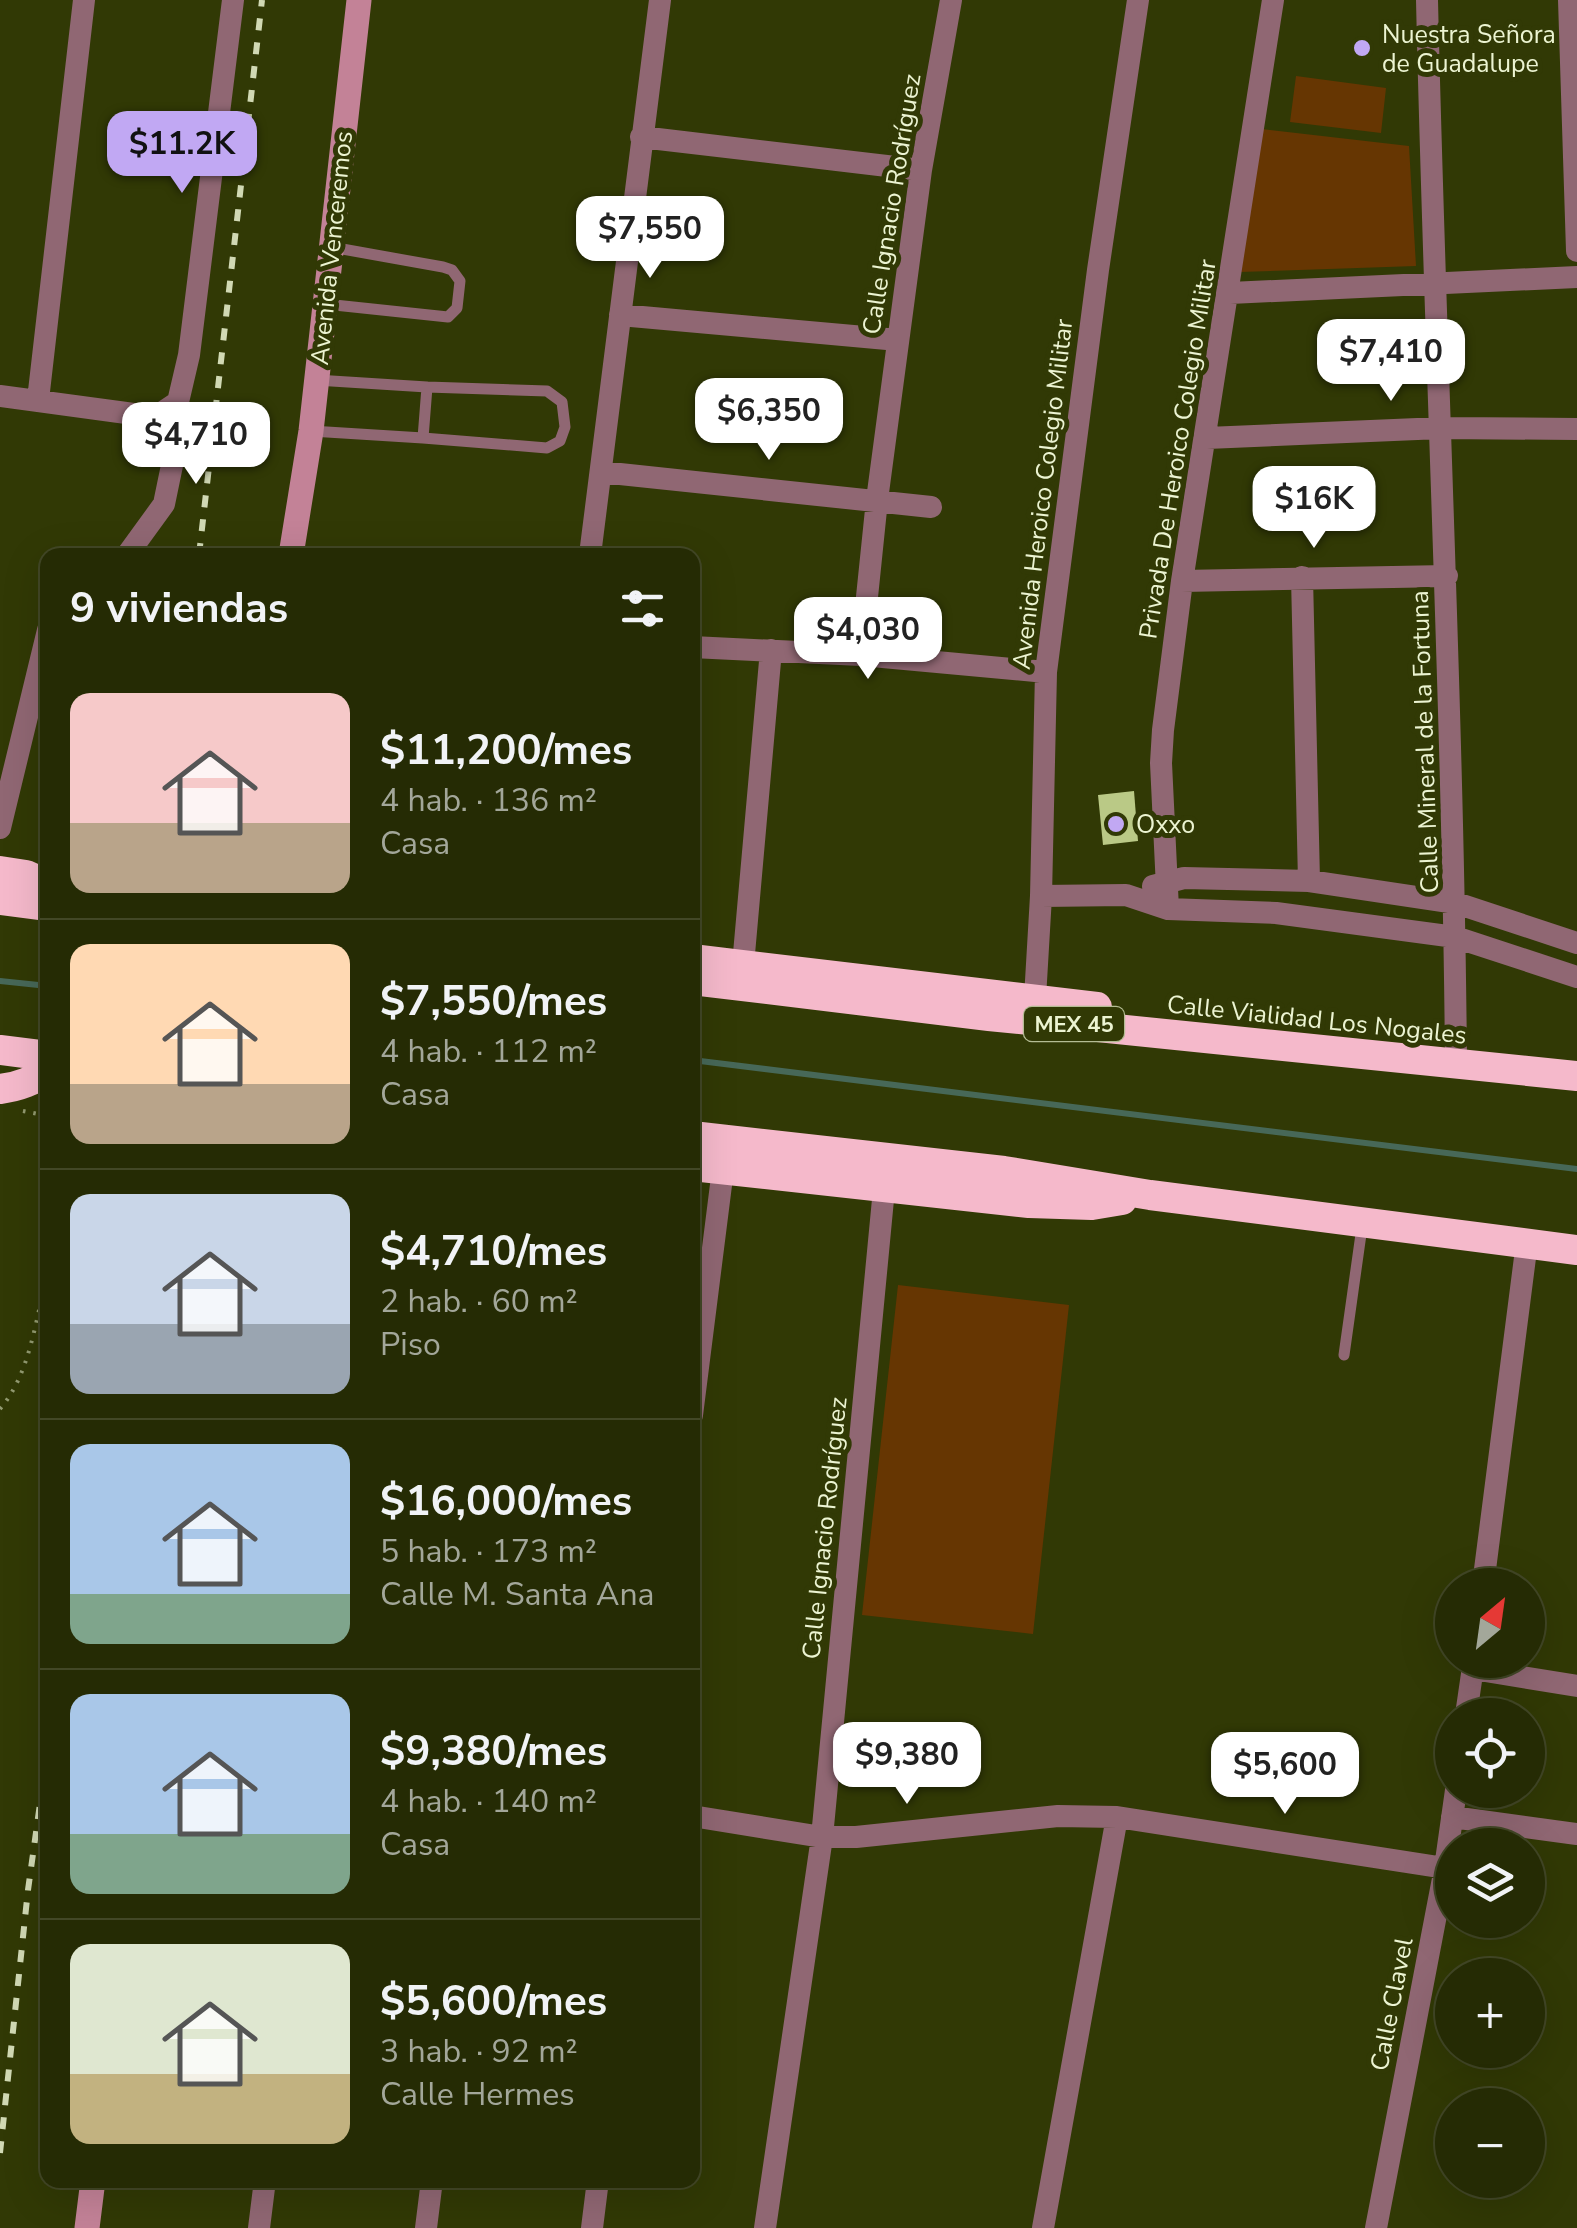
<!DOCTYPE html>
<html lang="es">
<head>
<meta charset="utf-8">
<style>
	:root { --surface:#252b04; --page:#313713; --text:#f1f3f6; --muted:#a3a79a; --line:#424726; --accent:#c1a8f3 }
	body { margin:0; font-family:"Nunito Sans",sans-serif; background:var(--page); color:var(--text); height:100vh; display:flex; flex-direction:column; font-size:38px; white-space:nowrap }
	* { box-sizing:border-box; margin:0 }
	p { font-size:32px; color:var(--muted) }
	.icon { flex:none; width:55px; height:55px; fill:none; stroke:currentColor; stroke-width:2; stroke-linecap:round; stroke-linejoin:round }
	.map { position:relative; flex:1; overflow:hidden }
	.drawer { position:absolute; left:40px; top:548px; width:660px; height:1640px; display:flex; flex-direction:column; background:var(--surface); border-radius:20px; box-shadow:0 10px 40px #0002,0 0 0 2px var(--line) }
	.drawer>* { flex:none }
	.needle { width:65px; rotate:29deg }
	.fabs { position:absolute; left:1435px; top:1568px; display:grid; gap:20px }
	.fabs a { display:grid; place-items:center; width:110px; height:110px; border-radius:50%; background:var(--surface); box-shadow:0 10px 40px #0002,0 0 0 2px var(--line); font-size:50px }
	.price { position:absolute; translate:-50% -85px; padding:0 22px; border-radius:20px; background:#fff; color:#222; font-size:32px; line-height:65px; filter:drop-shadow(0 2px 5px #0008) }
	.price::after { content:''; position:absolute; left:50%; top:60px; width:30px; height:22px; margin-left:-15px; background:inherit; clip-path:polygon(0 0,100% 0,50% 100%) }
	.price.current { background:var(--accent); color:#111 }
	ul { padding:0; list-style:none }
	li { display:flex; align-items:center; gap:30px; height:250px; padding:0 30px }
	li+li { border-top:2px solid var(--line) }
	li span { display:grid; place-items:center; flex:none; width:280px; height:200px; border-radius:20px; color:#555 }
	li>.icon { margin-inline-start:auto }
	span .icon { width:120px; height:120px; fill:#fffc; stroke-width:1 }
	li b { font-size:42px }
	h2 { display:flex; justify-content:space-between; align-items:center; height:120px; padding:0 30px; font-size:42px }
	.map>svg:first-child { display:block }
</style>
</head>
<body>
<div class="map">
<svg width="1577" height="2228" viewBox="0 0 1577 2228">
	<rect width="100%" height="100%" fill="#313905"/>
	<path fill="#663602" d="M1296 76 1386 88 1381 133 1290 122Z
		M1262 129 1409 146 1416 266 1239 272Z
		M898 1285 1069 1305 1033 1634 862 1615Z"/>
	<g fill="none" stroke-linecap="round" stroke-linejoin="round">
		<path stroke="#476858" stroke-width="6" d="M0 981 48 986
			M692 1060 1577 1169"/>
	</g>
	<path fill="#bac986" d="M1134 791 1138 841 1103 845 1098 795Z"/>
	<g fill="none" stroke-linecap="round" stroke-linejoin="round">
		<path stroke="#929a70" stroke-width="4" stroke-dasharray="2.5 8" stroke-linecap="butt" d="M23 1111 48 1116
			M0 1409C31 1373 36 1316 48 1271"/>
		<path stroke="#906773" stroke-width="11" d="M325 304 448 317 457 308 460 281 452 270 443 267 331 247
			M311 431 423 438 427 387 316 380
			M423 438 547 448 560 441 565 427 562 402 547 391 427 387
			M1344 1355 1362 1227"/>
		<path stroke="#906773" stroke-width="22" d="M1427 0C1435 355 1453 708 1456 1063
			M1569 0 1577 251
			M641 137 921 170
			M1230 293 1577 277
			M620 315 898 340
			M0 396 141 415 160 414 178 402
			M38 400 84 0
			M178 402 189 355 233 0
			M1207 438 1441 428 1577 429
			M601 472 931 507
			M127 555 164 504 182 417 178 402
			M590 555 660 0
			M1302 577 1309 881
			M1182 581 1447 576
			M692 647 861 655 1046 672
			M861 655 877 500 921 170 951 0
			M0 828 48 630
			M1153 886 1184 878 1309 881 1456 903 1577 943
			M1041 896 1126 895 1168 909 1276 913 1455 937 1577 977
			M1168 909 1161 763 1163 730 1182 581 1273 0
			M743 965 771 650
			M1035 998 1041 896 1046 672 1098 270 1138 0
			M692 1415 723 1169
			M1483 1585 1527 1242
			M1473 1669 1577 1686
			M1466 1715 1474 1660
			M692 1816 822 1837H856L1058 1816 1117 1817 1445 1868
			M1452 1817 1577 1834
			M259 2228 265 2180
			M426 2228 432 2180
			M592 2228 598 2180
			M765 2228 822 1837 884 1189
			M1043 2228 1117 1817
			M1376 2228 1445 1868 1456 1790"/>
		<path stroke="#c38297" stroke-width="25" d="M291 555 311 431 359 0
			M87 2228 93 2180"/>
		<path stroke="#f5b9cb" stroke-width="30" d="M0 871 26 875 48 885
			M0 900 48 906
			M692 959 1097 1007
			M692 980 989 1016 1577 1076
			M0 1050 48 1056
			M0 1089C16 1087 37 1081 48 1068
			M692 1136 1004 1171 1150 1195 1577 1250
			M692 1166 1029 1203 1092 1205 1122 1200"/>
		<path stroke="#d1d9b4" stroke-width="6" stroke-dasharray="12 12" stroke-linecap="butt" d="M199 555 262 0
			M0 2153 28 1890 48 1746"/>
	</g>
	<g fill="#c1a8f3" stroke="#313905" stroke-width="4">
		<circle cx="1362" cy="48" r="10"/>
		<circle cx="1116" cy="824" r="10"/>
	</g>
	<g text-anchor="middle" stroke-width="10" stroke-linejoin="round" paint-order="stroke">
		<rect fill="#313905" stroke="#b4bc94" stroke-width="2.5" x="1024" y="1007" width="100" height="34" rx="8"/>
		<g font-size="22" font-weight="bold" fill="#ecf4d2">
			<text x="1074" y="1032">MEX 45</text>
		</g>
		<g font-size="25" fill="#ecf4d2" stroke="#313905" text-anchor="start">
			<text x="1382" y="43">Nuestra Señora<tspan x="1382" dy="29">de Guadalupe</tspan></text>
			<text x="1136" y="833">Oxxo</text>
		</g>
		<g font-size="25" fill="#ecf4d2" stroke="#313905">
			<text transform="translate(891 204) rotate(-81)" y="9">Calle Ignacio Rodríguez</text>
			<text transform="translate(331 248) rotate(-84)" y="9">Avenida Venceremos</text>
			<text transform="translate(1177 449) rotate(-81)" y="9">Privada De Heroico Colegio Militar</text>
			<text transform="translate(1042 494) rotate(-83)" y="9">Avenida Heroico Colegio Militar</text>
			<text transform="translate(1424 742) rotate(-92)" y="9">Calle Mineral de la Fortuna</text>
			<text transform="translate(1317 1019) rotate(6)" y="9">Calle Vialidad Los Nogales</text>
			<text transform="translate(824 1528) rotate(-84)" y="9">Calle Ignacio Rodríguez</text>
			<text transform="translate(1391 2004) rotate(-79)" y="9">Calle Clavel</text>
		</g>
	</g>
</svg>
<div class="fabs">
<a><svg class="needle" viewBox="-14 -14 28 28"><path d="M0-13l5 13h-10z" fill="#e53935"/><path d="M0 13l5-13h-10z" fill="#a3a79a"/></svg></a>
<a><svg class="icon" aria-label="locate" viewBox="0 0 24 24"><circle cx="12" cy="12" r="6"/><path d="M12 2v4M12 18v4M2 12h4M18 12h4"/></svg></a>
<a><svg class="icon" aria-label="layers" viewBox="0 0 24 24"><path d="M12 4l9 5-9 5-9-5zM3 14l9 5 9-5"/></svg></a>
<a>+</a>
<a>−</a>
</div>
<b class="price current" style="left:182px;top:196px">$11.2K</b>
<b class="price" style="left:650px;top:281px">$7,550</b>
<b class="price" style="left:1391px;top:404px">$7,410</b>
<b class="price" style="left:769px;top:463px">$6,350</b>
<b class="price" style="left:196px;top:487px">$4,710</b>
<b class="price" style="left:1314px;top:551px">$16K</b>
<b class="price" style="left:868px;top:682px">$4,030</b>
<b class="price" style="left:907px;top:1807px">$9,380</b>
<b class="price" style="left:1285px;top:1817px">$5,600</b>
<section class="drawer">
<h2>9 viviendas<svg class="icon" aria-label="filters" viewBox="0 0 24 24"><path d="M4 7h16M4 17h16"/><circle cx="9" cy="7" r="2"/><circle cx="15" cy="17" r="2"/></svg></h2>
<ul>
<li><span style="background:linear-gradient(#f6c9c9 65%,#b9a48a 0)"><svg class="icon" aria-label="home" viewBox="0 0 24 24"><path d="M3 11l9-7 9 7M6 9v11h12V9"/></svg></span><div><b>$11,200/mes</b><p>4 hab. · 136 m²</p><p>Casa</p></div></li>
<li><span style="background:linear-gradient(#ffd9b3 70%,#b9a48a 0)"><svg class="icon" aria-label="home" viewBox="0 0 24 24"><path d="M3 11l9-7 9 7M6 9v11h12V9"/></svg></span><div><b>$7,550/mes</b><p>4 hab. · 112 m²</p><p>Casa</p></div></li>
<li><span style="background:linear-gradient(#c9d6e8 65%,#9aa5b1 0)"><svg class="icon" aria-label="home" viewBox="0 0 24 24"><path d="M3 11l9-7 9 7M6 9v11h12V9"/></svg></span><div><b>$4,710/mes</b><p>2 hab. · 60 m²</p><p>Piso</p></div></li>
<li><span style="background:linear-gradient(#a9c7e8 75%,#7fa58c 0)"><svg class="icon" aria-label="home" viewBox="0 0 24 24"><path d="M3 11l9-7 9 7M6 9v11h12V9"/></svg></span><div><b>$16,000/mes</b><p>5 hab. · 173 m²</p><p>Calle M. Santa Ana</p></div></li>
<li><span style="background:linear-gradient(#a9c7e8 70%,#7fa58c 0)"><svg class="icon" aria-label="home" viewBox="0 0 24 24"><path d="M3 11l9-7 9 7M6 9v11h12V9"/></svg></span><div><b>$9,380/mes</b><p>4 hab. · 140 m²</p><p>Casa</p></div></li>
<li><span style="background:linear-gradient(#dfe7d0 65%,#c2b280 0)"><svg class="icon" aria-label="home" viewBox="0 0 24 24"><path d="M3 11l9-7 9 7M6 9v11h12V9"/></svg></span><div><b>$5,600/mes</b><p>3 hab. · 92 m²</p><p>Calle Hermes</p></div></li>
</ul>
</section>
</div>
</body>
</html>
